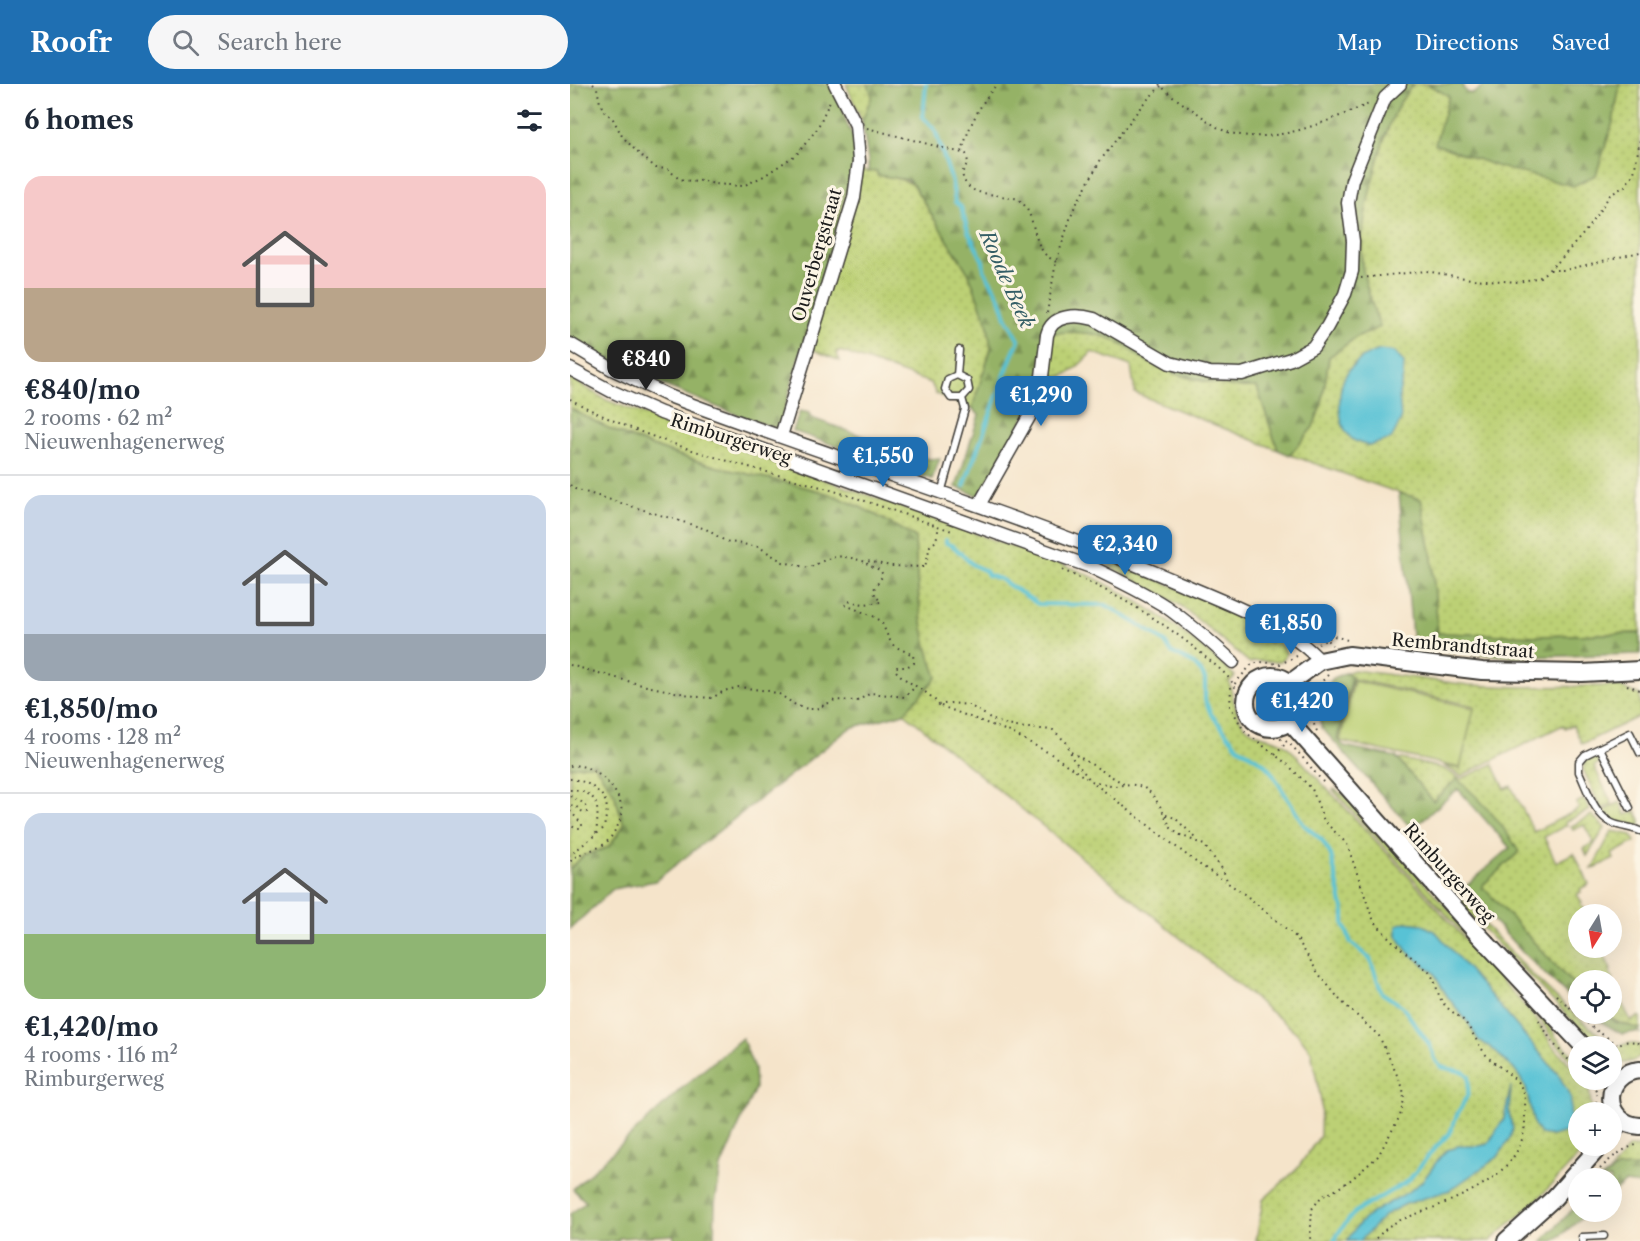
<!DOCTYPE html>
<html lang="en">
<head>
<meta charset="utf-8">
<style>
	:root { --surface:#fff; --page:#f6f6f7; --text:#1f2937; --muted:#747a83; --line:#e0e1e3; --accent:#1f6fb2 }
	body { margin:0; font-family:"Libre Caslon Text",serif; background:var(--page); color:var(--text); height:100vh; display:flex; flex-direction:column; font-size:22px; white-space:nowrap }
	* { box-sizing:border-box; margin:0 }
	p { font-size:20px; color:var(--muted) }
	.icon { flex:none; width:33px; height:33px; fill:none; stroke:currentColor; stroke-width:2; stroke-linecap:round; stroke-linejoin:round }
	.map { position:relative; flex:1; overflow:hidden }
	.drawer { display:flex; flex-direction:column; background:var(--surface); width:570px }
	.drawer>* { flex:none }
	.needle { width:39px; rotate:191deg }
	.fabs { position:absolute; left:998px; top:820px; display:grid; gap:12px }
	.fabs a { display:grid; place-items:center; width:54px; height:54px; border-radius:50%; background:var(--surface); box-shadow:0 6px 24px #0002; font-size:30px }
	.price { position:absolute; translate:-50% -51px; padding:0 14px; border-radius:12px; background:var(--accent); color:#fff; font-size:20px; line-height:39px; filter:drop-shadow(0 2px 3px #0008) }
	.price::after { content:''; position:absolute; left:50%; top:36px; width:18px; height:14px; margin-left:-9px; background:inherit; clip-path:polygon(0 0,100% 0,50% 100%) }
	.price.on { background:#222; color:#fff }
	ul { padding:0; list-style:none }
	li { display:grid; align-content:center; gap:12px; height:318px; padding:0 24px }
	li+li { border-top:2px solid var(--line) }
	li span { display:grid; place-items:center; height:186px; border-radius:18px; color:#555 }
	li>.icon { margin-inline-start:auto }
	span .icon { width:108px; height:108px; fill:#fffc; stroke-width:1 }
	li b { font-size:26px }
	h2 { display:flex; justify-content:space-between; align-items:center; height:72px; padding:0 24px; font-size:26px }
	header { display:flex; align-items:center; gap:36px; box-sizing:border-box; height:84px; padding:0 30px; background:var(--accent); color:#fff }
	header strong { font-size:28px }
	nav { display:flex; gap:33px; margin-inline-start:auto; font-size:21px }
	.search { width:420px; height:54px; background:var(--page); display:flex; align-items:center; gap:15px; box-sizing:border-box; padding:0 21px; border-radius:33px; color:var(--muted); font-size:22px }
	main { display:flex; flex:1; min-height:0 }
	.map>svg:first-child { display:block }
</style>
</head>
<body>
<header>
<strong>Roofr</strong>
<div class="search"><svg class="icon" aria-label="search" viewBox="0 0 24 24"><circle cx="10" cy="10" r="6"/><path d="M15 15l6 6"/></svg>Search here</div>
<nav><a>Map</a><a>Directions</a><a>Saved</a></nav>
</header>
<main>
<section class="drawer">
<h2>6 homes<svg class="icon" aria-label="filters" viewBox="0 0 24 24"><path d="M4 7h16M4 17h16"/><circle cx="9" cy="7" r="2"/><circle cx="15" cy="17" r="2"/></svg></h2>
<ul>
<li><span style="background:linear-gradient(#f6c9c9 60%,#b9a48a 0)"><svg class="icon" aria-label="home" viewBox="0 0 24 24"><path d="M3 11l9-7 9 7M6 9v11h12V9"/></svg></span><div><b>€840/mo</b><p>2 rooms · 62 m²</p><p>Nieuwenhagenerweg</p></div></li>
<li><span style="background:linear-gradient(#c9d6e8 75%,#9aa5b1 0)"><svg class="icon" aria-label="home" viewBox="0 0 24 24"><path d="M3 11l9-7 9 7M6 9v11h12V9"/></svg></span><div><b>€1,850/mo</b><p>4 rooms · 128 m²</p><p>Nieuwenhagenerweg</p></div></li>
<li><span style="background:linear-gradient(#c9d6e8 65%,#8fb573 0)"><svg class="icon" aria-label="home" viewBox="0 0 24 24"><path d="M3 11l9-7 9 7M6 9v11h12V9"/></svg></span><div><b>€1,420/mo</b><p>4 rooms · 116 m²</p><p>Rimburgerweg</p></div></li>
</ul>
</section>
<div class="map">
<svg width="1070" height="1157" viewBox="0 0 1070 1157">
	<defs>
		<pattern id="grass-dots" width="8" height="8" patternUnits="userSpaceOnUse" patternTransform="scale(1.5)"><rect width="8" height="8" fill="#bcd074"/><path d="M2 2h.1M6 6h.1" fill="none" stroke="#a1b264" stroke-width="1.8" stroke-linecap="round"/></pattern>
		<pattern id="forest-firs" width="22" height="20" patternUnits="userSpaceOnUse" patternTransform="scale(1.5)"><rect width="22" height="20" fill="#95b266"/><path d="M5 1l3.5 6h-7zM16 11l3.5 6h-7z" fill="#799053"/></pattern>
	</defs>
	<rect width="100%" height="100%" fill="#fcf5e5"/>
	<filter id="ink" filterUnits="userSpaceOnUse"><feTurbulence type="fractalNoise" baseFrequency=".0167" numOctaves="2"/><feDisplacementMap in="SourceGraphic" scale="12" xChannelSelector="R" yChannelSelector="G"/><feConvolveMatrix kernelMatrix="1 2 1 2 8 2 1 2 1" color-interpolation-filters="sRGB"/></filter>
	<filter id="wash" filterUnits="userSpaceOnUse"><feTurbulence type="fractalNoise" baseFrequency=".008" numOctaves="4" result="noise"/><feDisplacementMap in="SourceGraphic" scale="24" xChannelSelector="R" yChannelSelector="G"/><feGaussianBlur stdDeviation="1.35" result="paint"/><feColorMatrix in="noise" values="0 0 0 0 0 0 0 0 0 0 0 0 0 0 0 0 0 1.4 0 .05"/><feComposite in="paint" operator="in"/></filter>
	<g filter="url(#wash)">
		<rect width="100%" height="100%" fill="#f5e4ca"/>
		<path fill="url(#grass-dots)" stroke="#6c7648" stroke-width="1.5" d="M276 0H298L303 12 292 37Z
			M843 0H857L879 11 866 60 1026 90 1043 38 1050 0H1070V549L969 552 867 549 862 474 851 415 829 409 720 371 743 342 752 319 759 273 788 252 810 243C803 223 795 202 792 181 788 141 810 53 830 19 834 12 839 6 843 0Z
			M287 84 298 88 307 87C318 97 332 92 343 101L399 190 418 242 421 265 403 325 366 310 361 299 270 267 266 268 270 277 232 261 276 106Z
			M499 248C514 249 530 249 544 256 561 264 576 276 592 284 613 295 664 305 687 303L708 366 565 309 561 282 522 268C509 282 494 298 473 294L478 249Z
			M0 294 36 316 110 344 505 485C566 511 617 548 665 592L659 598C663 612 665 629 674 641 687 655 709 652 721 666 804 754 886 844 966 935L982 961 1008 989V996L1019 1005 1022 1029H1008V1062H1018L1016 1064 968 1115 920 1157H686L693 1116 727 1085 750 1052 751 1016 741 967 727 949 334 629 367 593C349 549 347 501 345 454 317 437 290 421 259 410 223 398 185 393 148 383 97 369 45 351 0 324Z
			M549 480 639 517 674 534 670 545 701 559 704 553 716 568C714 587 693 571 680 579L610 521 537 481Z
			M784 586 899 601 950 603 1047 602 1070 611V632L1012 660 1003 641 995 644 993 641 891 692 874 682 890 685 904 622 783 595 769 656 767 655 782 593 775 589Z
			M1026 670 1031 678 1024 682 1042 720 1031 725 1013 685 1015 677Z
			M832 675 872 684 891 695 923 680 935 705 941 702 964 748 1009 725 1006 719 1014 715 1020 726 995 738 997 741 974 753 986 778 1004 769 1019 800 1010 805 1011 808 1007 810 1012 819 1010 821 1016 828 1015 831H1008V864H1031L1041 886 1039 888 1043 895 1040 897H1008V906L911 802 949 768 887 695 863 717 828 676Z
			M24 680 44 709 54 741 39 763 13 772 0 785V683Z
			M764 705 777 713 975 932 986 953 1008 977V983L984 957 967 930 763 706Z
			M1050 718 1056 731 1066 727 1070 736V742L1045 737 1033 727Z
			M1022 731 1035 744 1017 772 1014 764 1024 759 1014 741 1003 746 1001 742Z
			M1042 747 1062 751 1065 758 1042 770 1044 775 1022 785Z
			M891 814C938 866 983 917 1039 958L1036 963H1028L887 818Z
			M1041 898 1061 937 1070 932V945L1046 938 1036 930H1041Z
			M1061 959 1070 961V972C1061 980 1052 981 1041 975V971L1051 961Z
			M1059 1063H1070V1083L1047 1084 1039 1089Z"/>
		<path fill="url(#forest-firs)" stroke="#586741" stroke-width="1.5" d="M0 0H263L269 12 277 40 285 57 287 84 276 106 209 345C176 335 144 322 113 309 73 293 36 276 0 253Z
			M298 0H843C839 6 834 12 830 19 810 53 788 142 792 181 795 202 803 223 810 243L788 252 759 273 752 319 743 343 720 371 708 366 687 303C658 305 605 292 578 278 564 271 554 259 539 254 519 247 499 248 479 249L467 312 409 412 386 403 409 331 403 325V321L421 265 418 242 399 190 343 101 338 96 307 91V87L298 88V76L292 37 302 12Z
			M857 0H893V4L898 9H904L915 0H1050L1043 38 1026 91 1003 102 929 83 865 60 879 12Z
			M0 324C45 351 97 369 148 383 185 393 223 398 259 410 290 421 317 437 345 454 347 501 349 549 367 593L334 629 280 644 85 797 43 805 0 845V785L13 772 39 763 54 741 44 709 24 680 0 683Z
			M230 327 239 329 241 334 359 375 370 374 362 395 223 347Z
			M829 409 851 415 862 474 868 549 969 552 1070 549V570L950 573 893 569 843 562Z
			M775 589 782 593 767 655 774 662 826 673 863 717 887 695C912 716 933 740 949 768L912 802 1008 906V922L952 868 894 804 940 764 888 705 842 745 752 644 748 630 751 612 763 594Z
			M1017 930H1036L1046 938 1070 945 1068 947 1070 949 1065 948 1052 950Z
			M172 954 184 984 185 1004 151 1083 145 1119 144 1157H104V1151L49 1154 48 1157H0V1130L16 1118 3 1105 112 1004Z
			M1057 1083H1070V1101L1055 1099 1041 1110V1095H1031L1047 1084Z
			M1008 1120V1128H1019L984 1157H972Z"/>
		<path fill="#bcd074" stroke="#6c7648" stroke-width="1.5" d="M784 597 904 624 890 684 770 657Z"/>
		<path fill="#59c2d5" stroke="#3a6f78" stroke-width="1.5" d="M810 266 825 268 834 279 833 293 829 309 831 336 821 355 799 362C794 360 786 359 782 355 766 341 766 302 779 286 788 275 797 270 810 266Z
			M836 838 852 840 867 849 988 990 1001 1013 1000 1034 996 1048 982 1052 970 1050 964 1041 956 1004 946 987 919 962 909 957 899 940 877 912 864 889 837 867 827 852V841Z
			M941 1002 939 1029 943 1045 940 1054 928 1073 880 1106 836 1120 816 1130 790 1157H777C796 1122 823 1122 850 1099 860 1090 866 1075 877 1066L885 1064 887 1062H909L918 1060 934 1034Z"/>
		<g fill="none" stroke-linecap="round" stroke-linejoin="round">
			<path stroke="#59c2d5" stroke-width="4" d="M356 0 353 33 365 46 382 98 385 118 391 123 398 147 413 177 414 186 430 214 436 233 449 256 441 274 394 402
				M376 456V459L383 462 403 481 416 487 418 491 430 495 468 520 536 521 582 549 595 558 601 568 624 580 632 589 635 595V616L641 630 668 663 692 678 700 686 734 741 752 756 761 771 774 829V840L781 859 800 875 812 909 832 922 859 960 866 977 871 983 894 988 899 992 898 1010 887 1031 880 1049 864 1065 838 1097 785 1128 771 1145 764 1157"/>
		</g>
	</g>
	<g filter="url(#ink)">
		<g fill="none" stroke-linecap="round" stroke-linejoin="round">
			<defs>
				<path id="lane" d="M387 291 397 296 399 306 392 314H381L375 305 378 295Z
					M387 291 389 266
					M371 409 395 325 392 314
					M1030 664 1060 724
					M1070 669 1060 649 1015 671 1009 678V688C1017 704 1024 731 1042 739 1051 743 1061 743 1070 747
					M1013 1157 1012 1153 1034 1152"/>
				<path id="street" d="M0 260 42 285 99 312C269 377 445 428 612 500 654 518 720 542 750 577
					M0 285 41 307 91 329 521 483C546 495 571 507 595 522 619 539 641 558 663 578
					M211 352 284 114 289 77 286 41 265 0
					M409 421 459 333 470 309 477 251C482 230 507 230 524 235L600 279 640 289 672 290 721 275 743 263 757 243 775 210 782 187 783 157 778 119 782 96 815 14 830 0"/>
				<path id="secondary" d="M676 618a26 26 0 1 1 52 0a26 26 0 1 1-52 0Z
					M720 599 750 577 779 571 912 587 1012 589 1070 586
					M719 637 906 848 1014 963
					M1070 986C1031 989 1032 1040 1070 1042
					M1041 1049 1052 1037
					M936 1157 984 1114 1030 1062"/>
			</defs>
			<use href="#lane" stroke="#3d3a36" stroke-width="9"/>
			<use href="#street" stroke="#3d3a36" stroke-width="15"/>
			<use href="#secondary" stroke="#3d3a36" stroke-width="20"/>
			<path stroke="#3d3a36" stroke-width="2" stroke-dasharray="1.5 4.5" stroke-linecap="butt" d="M23 0 27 4 30 19 35 29 42 33 52 52 67 68 86 84 98 85 109 95 127 98 132 96 144 100 173 102 194 92 227 70 247 45 260 17
				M589 0C600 11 613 20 626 28 637 36 648 46 661 49 707 61 757 37 799 20
				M297 44 396 70 398 78 392 89C396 113 419 108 436 113 440 114 446 113 449 116 466 129 461 154 475 170 478 173 483 176 486 178
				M392 68C398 43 410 20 427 0
				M980 186H995L1070 168
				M791 194 856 187 901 195 949 198 970 193 989 177 1015 148 1040 111 1055 102 1064 89 1070 56
				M477 229 486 178 503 126 530 77 573 20 591 2
				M0 315C77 358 166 379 251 403 295 416 338 432 382 447
				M0 401 5 405 136 445 155 457 189 463 213 478 239 484C265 470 268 470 296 478L297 477 321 482 355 483 360 462 366 457 369 442
				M492 486C543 508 589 534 632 570 642 579 654 587 662 598 672 611 665 631 679 644 690 653 706 651 717 658 728 666 744 688 754 699
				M275 521 303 532 311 537 319 555 324 562 343 571 344 579 336 583H327L325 586C338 601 357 605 369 621L380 619 399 621 427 638 446 643 483 646 497 659 503 675 521 697 545 702 560 700 573 703 581 709 590 722 601 744 608 750 634 761 653 786 658 799 677 812 726 853 748 889 770 916 809 952 833 1004 834 1016 830 1032 808 1072 782 1095 764 1107 751 1113 742 1125 740 1157
				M275 521 278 517 294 520 311 518 305 511 304 505 313 491 310 486 298 481 296 478
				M740 552 757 556 762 561
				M748 560 764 552 781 557
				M727 572 710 580 691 578 682 580 661 604 660 622 674 647 717 680 742 705 754 737 777 760 802 833C817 856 838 869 858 887 867 896 866 909 873 919 879 927 888 931 894 937 903 948 908 961 917 972 928 984 946 991 953 1007 956 1015 955 1026 955 1034 956 1098 875 1118 828 1137L819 1142 803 1157
				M0 581 72 601 129 613 142 614 154 607 169 603 199 607 209 610 227 622 238 625H246L265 616 287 617 301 609 335 613 345 603
				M1057 601 1070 606
				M371 622 440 648 481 670 516 694
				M747 647C736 627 743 605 759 590
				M501 668 554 700
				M705 671 717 658
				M0 682C20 677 48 703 51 722 53 731 49 741 44 748 32 771 14 762 0 778
				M0 695C13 695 32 706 36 719 38 727 35 736 34 744L0 771
				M525 700 627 779 655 797
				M0 706C33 707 28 728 26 751
				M0 712C8 716 16 718 17 728L14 729 4 721 0 722
				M0 727 12 740V744H5L0 741
				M596 731 605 734 628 756
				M986 911 1024 945 1047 960
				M969 936 982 958 1008 986
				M1041 967C1049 957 1058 956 1070 959
				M1017 996 1026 1006 1027 1011
				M1026 1017 1028 1029
				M1030 1085C1042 1073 1053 1064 1070 1060"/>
			<use href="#lane" stroke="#fff" stroke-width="6"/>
			<use href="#street" stroke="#fff" stroke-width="12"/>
			<use href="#secondary" stroke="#fff" stroke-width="16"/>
		</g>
	</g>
	<g text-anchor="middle" stroke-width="6" stroke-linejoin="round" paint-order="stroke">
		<g font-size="18" fill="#1c1c1c" stroke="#fcf5e5">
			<text transform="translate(247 171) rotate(-74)" y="6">Ouverbergstraat</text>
			<text transform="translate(161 355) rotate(18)" y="6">Rimburgerweg</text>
			<text transform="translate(893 562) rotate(5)" y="6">Rembrandtstraat</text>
			<text transform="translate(879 789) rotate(48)" y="6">Rimburgerweg</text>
		</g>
		<g font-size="20" font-style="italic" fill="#345e66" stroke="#fcf5e5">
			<text transform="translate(437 195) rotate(66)" y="7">Roode Beek</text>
		</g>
	</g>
</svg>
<div class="fabs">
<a><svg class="needle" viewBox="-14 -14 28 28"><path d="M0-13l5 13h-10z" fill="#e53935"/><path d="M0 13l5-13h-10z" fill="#747a83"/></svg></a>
<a><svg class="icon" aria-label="locate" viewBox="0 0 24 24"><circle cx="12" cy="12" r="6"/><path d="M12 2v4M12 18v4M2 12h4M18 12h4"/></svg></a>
<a><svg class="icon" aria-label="layers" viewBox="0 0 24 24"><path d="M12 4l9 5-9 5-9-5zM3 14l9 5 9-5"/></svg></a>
<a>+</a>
<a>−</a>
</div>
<b class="price on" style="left:76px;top:307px">€840</b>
<b class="price" style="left:471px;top:343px">€1,290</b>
<b class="price" style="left:313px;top:404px">€1,550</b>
<b class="price" style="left:555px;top:492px">€2,340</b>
<b class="price" style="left:721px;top:571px">€1,850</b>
<b class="price" style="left:732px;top:649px">€1,420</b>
</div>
</main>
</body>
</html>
